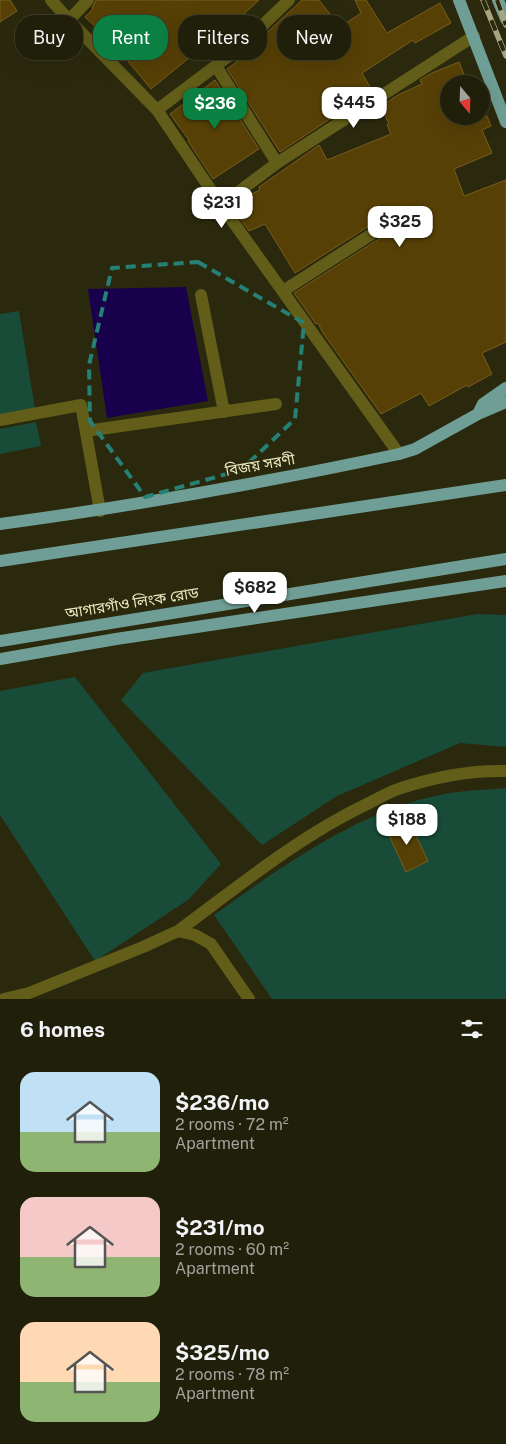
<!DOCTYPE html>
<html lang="en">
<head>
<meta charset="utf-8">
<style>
	:root { --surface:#201f0a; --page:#282713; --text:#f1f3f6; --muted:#a2a29c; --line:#3d3d2b; --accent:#0b8043 }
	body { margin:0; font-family:"Public Sans","Noto Sans Bengali",sans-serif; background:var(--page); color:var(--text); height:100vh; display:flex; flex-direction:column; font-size:19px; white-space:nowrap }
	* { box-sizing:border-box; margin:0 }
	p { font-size:16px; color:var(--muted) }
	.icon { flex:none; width:28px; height:28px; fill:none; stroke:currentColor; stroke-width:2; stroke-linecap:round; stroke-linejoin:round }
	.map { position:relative; height:999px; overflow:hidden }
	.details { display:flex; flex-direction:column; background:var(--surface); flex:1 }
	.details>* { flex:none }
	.hud { position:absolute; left:15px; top:15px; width:476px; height:45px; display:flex; gap:10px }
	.needle { width:32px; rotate:161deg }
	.fabs { position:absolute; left:440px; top:75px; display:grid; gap:10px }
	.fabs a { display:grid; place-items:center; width:50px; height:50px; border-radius:50%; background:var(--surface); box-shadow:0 5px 20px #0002,0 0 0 1px var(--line); font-size:25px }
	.price { position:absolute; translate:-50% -42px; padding:0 11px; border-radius:10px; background:#fff; color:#222; font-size:16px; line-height:32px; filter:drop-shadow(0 1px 2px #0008) }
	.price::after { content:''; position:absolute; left:50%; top:30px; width:15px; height:11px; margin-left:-8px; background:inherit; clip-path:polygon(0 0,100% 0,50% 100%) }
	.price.on { background:var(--accent); color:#fff }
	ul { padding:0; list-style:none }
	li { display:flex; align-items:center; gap:15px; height:125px; padding:0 20px }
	li span { display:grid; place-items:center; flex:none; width:140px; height:100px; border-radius:15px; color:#555 }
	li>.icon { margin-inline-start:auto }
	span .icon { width:60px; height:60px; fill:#fffc; stroke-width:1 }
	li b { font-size:21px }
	h2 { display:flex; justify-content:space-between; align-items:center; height:60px; padding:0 20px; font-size:21px }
	.chip { padding:0 18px; border-radius:20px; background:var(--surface); box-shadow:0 5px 20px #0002,0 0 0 1px var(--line); font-size:18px; line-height:45px }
	.chip.on { background:var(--accent); color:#fff }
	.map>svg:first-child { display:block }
</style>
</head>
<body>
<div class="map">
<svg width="506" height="999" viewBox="0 0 506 999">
	<rect width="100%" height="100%" fill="#2b290d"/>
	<path fill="#184b38" d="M19 311 35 409 0 415V314Z
		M36 422 41 446 0 454V429Z
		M477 614 506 615V747L460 743 337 796 262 845 121 700 143 673Z
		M75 677 221 864 188 900 95 961 0 815V691Z
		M506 788V999H272L214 915C282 866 363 808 445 794 465 790 486 790 506 788Z"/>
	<path fill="#18004d" d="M186 287 208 401 107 418 88 289Z"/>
	<path fill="#574006" stroke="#785d1c" d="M0 0H10L17 11 0 22Z
		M96 0H259L224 32 222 31 151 89 127 60 129 58 85 17 93 9 92 8Z
		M302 0H319L340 27 361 13 355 0H366L387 33 440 3 451 23 415 43 413 40 362 73 370 87 336 107 339 113 280 152 227 69 263 43 260 39Z
		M459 62 468 84H449V116H487L491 126 482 130 492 153 454 169 464 196 506 180V342L482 353 492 374 468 387 467 385 429 406 421 393 381 414 323 333 318 323 316 324 294 293 407 221 411 214 410 209 403 206 399 207 295 273 265 224 249 231 237 214 234 206 247 196 260 190 259 187 319 145 327 160 391 134 387 125 389 124 381 106 398 95 422 84 420 80 432 73Z
		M215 80 259 149 213 179 188 141 189 140 170 114Z
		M409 821 428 861 406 872 387 831Z"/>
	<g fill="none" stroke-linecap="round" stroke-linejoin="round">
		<path stroke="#625d18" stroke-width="12" d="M51 0 69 20 157 110 221 205 399 454
			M69 20 88 0
			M216 66 277 163
			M157 110 238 49 289 0
			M221 205 277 163 474 36
			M283 291 403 214
			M201 295 224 412
			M0 420 81 405 100 511
			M86 431 276 404
			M178 931C239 886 298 837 367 804 378 799 390 791 401 788 435 777 471 770 506 771
			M4 999 29 993 143 947 178 931 195 935 211 944 249 999"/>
		<path stroke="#6e9e95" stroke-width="12" d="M459 0 506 122
			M498 0 506 19
			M478 414 506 402
			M0 524C134 506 267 482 399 454L415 449 478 414 483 404 506 388
			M0 561 506 485
			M0 641 506 559
			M0 659 116 639 506 581"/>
		<defs>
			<path id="rail" d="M483 0 506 56
				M497 0 506 25"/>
		</defs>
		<use href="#rail" stroke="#a7a580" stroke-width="5.5"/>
		<use href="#rail" stroke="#2b290d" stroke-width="4" stroke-dasharray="11" stroke-linecap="butt"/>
	</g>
	<path fill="none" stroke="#258176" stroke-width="4" stroke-dasharray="10 6" stroke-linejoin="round" d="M198 262 304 323 295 419 241 470 145 497 90 421 89 365 112 268Z"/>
	<g text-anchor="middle" stroke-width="4" stroke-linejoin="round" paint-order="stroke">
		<g font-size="15" fill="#e9e7bd" stroke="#2b290d">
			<text transform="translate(260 465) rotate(-10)" y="5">বিজয় সরণী</text>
			<text transform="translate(132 603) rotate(-9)" y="5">আগারগাঁও লিংক রোড</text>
		</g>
	</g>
</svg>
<div class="fabs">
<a><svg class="needle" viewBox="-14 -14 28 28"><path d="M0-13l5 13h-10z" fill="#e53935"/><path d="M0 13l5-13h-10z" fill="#a2a29c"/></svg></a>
</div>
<b class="price" style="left:354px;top:129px">$445</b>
<b class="price on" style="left:215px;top:130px">$236</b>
<b class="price" style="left:222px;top:229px">$231</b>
<b class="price" style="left:400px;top:248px">$325</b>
<b class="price" style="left:255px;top:614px">$682</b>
<b class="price" style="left:407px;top:846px">$188</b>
<div class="hud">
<a class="chip">Buy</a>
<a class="chip on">Rent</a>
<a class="chip">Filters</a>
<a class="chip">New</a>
</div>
</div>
<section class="details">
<h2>6 homes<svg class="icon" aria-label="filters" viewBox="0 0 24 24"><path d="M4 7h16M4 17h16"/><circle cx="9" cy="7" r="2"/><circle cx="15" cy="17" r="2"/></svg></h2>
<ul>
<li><span style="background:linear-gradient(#bfe0f5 60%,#8fb573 0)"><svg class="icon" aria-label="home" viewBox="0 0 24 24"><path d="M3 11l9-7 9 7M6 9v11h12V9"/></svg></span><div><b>$236/mo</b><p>2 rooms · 72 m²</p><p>Apartment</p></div></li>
<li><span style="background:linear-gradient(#f6c9c9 60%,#8fb573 0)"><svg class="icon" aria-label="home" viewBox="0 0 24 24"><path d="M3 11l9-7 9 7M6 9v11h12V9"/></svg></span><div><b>$231/mo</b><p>2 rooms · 60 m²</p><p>Apartment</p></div></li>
<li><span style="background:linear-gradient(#ffd9b3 60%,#8fb573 0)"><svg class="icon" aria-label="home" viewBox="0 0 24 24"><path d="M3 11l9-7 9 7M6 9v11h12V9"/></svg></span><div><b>$325/mo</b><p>2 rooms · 78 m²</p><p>Apartment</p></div></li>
</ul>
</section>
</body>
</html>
